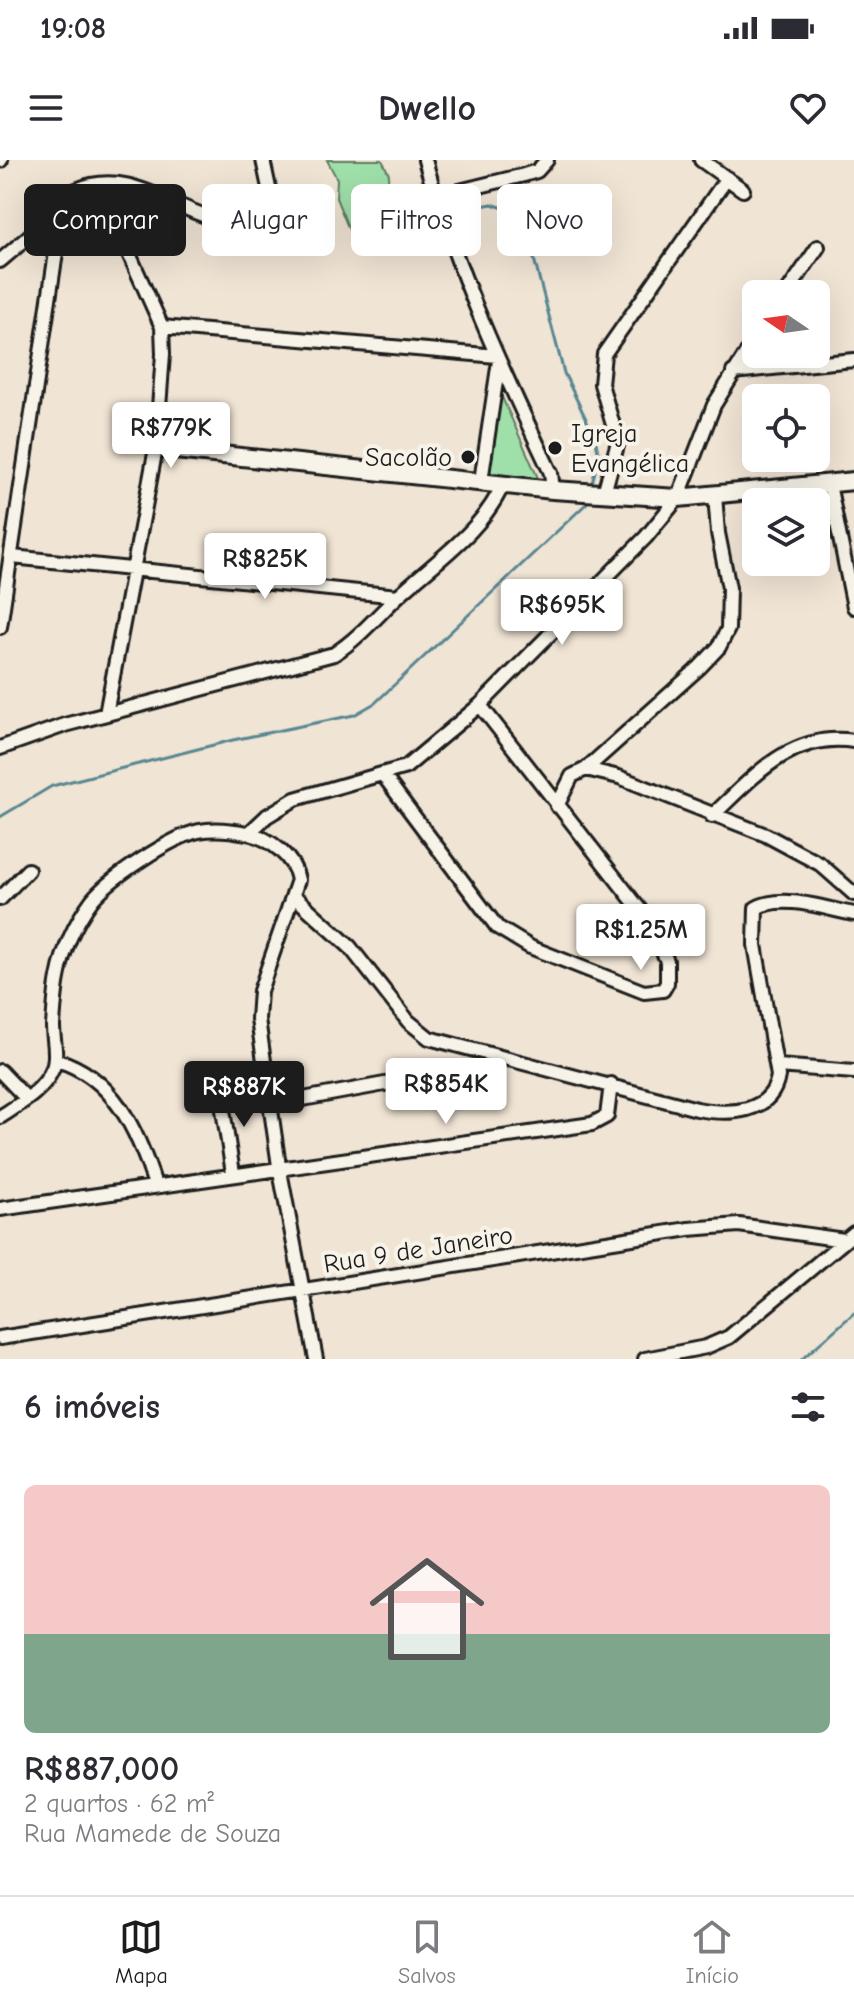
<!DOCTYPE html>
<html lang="pt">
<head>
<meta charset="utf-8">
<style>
	:root { --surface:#fff; --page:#f7f7f7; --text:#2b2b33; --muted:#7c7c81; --line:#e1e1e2; --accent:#1c1c1c }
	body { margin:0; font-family:"Comic Neue",sans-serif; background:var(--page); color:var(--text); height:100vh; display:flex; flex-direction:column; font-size:30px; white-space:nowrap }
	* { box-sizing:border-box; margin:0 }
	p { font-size:26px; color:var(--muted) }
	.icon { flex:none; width:44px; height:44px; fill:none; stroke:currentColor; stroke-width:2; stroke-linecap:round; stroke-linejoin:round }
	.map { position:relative; height:1199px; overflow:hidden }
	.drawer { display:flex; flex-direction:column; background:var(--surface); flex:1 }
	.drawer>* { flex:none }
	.guide { position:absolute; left:24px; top:24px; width:806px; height:72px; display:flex; gap:16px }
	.needle { width:52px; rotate:283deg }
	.buttons { position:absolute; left:742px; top:120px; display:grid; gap:16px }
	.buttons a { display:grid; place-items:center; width:88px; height:88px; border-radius:12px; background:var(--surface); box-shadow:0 8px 32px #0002; font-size:40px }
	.price { position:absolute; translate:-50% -68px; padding:0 18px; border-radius:8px; background:#fff; color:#222; font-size:26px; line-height:52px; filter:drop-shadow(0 2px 4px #0008) }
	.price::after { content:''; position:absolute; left:50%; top:48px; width:24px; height:18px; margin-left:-12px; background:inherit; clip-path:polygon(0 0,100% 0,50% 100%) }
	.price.on { background:var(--accent); color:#fff }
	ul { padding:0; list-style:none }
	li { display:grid; align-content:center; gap:16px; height:424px; padding:0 24px }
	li+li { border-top:2px solid var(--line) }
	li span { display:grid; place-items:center; height:248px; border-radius:12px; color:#555 }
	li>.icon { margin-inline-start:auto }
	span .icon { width:144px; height:144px; fill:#fffc; stroke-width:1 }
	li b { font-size:34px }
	h2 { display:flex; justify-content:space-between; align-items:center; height:96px; padding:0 24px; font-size:34px }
	.chip { padding:0 28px; border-radius:12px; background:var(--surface); box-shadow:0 8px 32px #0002; font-size:28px; line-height:72px }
	.chip.on { background:var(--accent); color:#fff }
	.status { display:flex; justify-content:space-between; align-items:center; height:56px; padding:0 40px; background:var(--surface); direction:ltr }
	.status svg { height:22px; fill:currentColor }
	header { display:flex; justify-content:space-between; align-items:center; height:104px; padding:0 24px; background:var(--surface); font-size:36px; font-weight:800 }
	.tab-bar { display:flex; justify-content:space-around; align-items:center; height:112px; border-top:2px solid var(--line); background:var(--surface); font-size:22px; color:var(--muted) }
	.tab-bar a { display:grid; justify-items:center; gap:4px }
	.tab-bar .on { color:var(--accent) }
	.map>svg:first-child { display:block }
</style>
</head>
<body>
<div class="status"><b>19:08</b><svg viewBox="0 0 49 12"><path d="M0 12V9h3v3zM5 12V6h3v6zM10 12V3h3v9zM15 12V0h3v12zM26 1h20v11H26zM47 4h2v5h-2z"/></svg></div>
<header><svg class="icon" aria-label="menu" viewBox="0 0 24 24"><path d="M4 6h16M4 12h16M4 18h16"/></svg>Dwello<svg class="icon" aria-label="heart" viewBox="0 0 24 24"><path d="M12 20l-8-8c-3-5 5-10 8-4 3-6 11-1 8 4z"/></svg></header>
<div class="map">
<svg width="854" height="1199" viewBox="0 0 854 1199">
	<rect width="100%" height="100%" fill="#f0e4d4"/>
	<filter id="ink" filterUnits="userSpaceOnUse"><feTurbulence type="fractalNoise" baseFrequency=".0125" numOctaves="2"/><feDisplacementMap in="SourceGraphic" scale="16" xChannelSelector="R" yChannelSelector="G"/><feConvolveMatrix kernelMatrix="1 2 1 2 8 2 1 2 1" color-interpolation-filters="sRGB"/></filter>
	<g filter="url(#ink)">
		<path fill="#9fe0aa" stroke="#5e7e63" stroke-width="2" d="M327 0H382L389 14 375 88 354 82 336 38 337 19Z
			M497 226 538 318 488 316Z"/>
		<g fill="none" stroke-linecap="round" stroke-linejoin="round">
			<path stroke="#588691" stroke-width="3" d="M444 53 492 44 515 52 528 76 564 213 595 278 599 296 591 327
				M0 657 52 626 233 580 354 555 375 543 586 344 588 338
				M802 1199 854 1153"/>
			<defs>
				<path id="minor" d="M425 0C455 108 503 212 551 313L553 330
					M701 0 743 30
					M0 1 1 0
					M435 37 524 15 537 11 547 0
					M0 101C14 89 29 77 42 64 53 53 61 36 76 30 146 0 197 82 263 57L272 42 263 0
					M786 134 818 87
					M162 167 497 196
					M733 212 854 200
					M481 321 499 201
					M829 324 854 447
					M604 333 618 282 601 224 604 194 727 18
					M12 397 398 436
					M0 467 64 39
					M106 554 156 288 163 194 162 167 121 76
					M0 588 65 565 334 494C359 478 377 456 398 436 434 402 483 371 503 324
					M586 609 700 507 719 487 728 469 729 428 718 373 715 335
					M383 615 497 767 530 787 644 832 663 830 667 823V801L648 760 480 545
					M557 646 572 616 586 609 619 617 766 675 820 704 854 734
					M712 656C753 617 792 571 854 581
					M249 673 267 656 295 639 406 607 480 545 646 377 678 338 714 245 756 178
					M294 736 350 787 408 861 429 878 697 949C729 955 772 954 778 916L755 785 756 748C783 733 826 749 854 754
					M0 739 28 710
					M56 900C114 916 138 972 155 1025
					M778 906 854 912
					M0 911 27 939
					M220 931 233 1013
					M270 945 412 919
					M0 957C21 943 43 932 53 908 58 895 53 880 53 866 54 851 55 833 58 818 63 790 75 763 92 740 110 718 171 677 199 671 214 668 232 670 247 673 270 678 294 697 298 720L260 831 258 859 279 1006 316 1199
					M0 1049 592 964 607 956 611 924
					M0 1178 689 1069 739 1065 844 1080
					M645 1199 706 1187 729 1177 854 1073"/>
				<path id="tertiary" d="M156 288 553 330 678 338 854 321"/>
			</defs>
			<use href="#minor" stroke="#1c1c1c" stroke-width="18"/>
			<use href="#tertiary" stroke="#1c1c1c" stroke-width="22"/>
			<use href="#minor" stroke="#f7f3e8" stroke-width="12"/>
			<use href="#tertiary" stroke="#f7f3e8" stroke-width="16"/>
		</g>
	</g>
	<g fill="#1c1c1c" stroke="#f7f3e8" stroke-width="3">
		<circle cx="555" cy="288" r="8"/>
		<circle cx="468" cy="297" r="8"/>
	</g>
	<g text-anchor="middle" stroke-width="8" stroke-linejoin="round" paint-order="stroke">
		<g font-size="26" fill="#1c1c1c" stroke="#f7f3e8" text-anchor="start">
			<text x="571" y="282">Igreja<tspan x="571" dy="30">Evangélica</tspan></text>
			<text x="452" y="306" text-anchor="end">Sacolão</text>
		</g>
		<g font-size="26" fill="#1c1c1c" stroke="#f7f3e8">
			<text transform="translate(418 1089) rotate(-9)" y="9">Rua 9 de Janeiro</text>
		</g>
	</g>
</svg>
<div class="buttons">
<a><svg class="needle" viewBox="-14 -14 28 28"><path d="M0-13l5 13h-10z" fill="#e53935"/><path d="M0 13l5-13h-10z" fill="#7c7c81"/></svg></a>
<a><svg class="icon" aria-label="locate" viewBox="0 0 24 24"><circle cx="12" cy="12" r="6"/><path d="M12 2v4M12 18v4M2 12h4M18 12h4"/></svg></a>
<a><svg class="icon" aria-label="layers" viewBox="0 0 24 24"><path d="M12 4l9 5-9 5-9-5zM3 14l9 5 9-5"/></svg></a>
</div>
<b class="price" style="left:171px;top:310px">R$779K</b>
<b class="price" style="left:265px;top:441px">R$825K</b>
<b class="price" style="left:562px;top:487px">R$695K</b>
<b class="price" style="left:641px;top:812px">R$1.25M</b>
<b class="price" style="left:446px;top:966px">R$854K</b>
<b class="price on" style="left:244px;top:969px">R$887K</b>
<div class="guide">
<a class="chip on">Comprar</a>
<a class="chip">Alugar</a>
<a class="chip">Filtros</a>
<a class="chip">Novo</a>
</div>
</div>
<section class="drawer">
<h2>6 imóveis<svg class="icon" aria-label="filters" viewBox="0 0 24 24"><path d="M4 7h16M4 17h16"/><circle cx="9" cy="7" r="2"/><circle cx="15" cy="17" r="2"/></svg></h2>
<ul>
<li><span style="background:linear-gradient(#f6c9c9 60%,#7fa58c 0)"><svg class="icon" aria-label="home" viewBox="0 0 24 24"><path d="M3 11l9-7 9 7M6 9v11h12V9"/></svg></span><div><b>R$887,000</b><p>2 quartos · 62 m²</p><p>Rua Mamede de Souza</p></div></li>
</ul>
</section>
<nav class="tab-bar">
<a class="on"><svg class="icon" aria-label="map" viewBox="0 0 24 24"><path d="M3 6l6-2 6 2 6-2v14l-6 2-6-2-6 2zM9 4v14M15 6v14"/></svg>Mapa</a>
<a><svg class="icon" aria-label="saved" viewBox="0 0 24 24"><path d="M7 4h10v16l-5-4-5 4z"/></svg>Salvos</a>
<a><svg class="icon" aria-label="home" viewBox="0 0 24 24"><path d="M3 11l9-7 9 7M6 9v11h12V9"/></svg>Início</a>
</nav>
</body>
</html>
